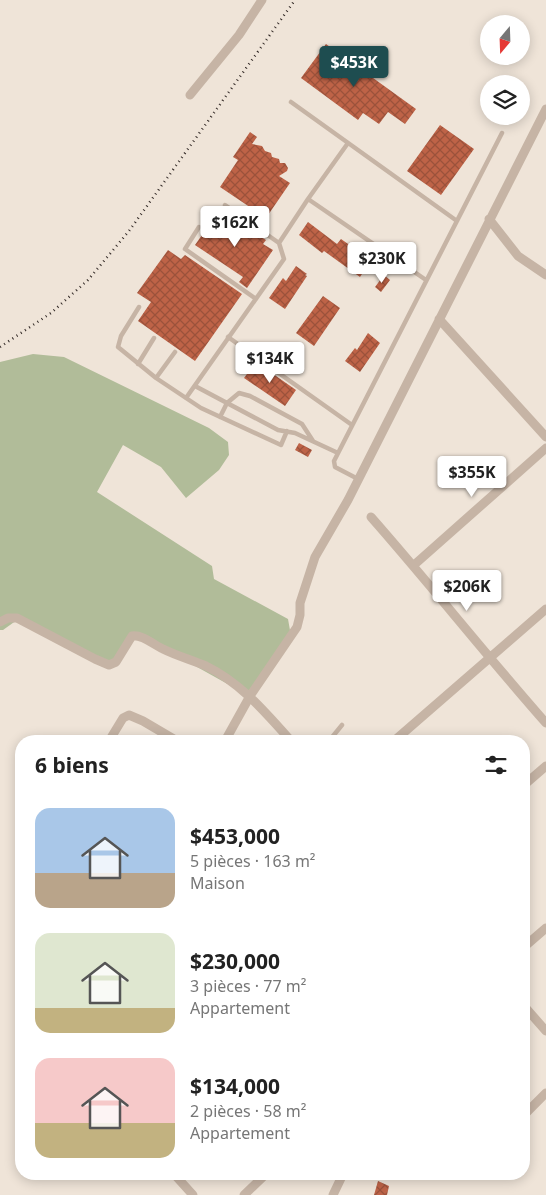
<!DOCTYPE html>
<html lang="fr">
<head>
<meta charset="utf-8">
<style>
	:root { --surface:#fff; --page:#f2f2f2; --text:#222; --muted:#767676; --accent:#1e4d50 }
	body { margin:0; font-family:"Noto Sans",sans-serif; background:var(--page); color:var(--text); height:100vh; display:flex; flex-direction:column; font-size:19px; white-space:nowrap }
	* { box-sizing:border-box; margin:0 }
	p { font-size:16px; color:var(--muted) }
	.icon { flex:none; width:28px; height:28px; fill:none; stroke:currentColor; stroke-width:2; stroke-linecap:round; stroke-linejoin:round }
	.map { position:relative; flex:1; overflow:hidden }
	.side { position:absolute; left:15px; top:735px; width:515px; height:445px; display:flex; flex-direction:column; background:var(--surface); border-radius:20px; box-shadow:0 2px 12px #0003 }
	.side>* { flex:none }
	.needle { width:32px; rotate:199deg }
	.tools { position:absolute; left:480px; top:15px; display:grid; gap:10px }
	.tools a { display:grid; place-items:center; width:50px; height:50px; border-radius:50%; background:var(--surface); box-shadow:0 2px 12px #0003; font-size:25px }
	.price { position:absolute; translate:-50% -42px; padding:0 11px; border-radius:5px; background:#fff; color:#222; font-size:16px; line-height:32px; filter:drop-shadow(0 1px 2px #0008) }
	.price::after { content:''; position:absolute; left:50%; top:30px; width:15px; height:11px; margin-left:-8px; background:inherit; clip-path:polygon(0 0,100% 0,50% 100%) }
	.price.on { background:var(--accent); color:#fff }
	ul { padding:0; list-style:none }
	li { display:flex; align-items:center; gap:15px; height:125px; padding:0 20px }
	li span { display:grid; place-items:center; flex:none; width:140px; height:100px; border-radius:15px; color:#555 }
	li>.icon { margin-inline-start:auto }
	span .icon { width:60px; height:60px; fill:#fffc; stroke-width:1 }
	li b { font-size:21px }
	h2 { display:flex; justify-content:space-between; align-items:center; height:60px; padding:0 20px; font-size:21px }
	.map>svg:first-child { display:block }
</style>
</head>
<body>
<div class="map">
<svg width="546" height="1195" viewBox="0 0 546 1195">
	<defs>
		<pattern id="building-cross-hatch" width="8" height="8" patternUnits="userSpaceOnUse" patternTransform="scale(1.25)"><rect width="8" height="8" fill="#be6347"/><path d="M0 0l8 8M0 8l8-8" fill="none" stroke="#9b523b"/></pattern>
	</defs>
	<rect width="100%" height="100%" fill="#efe4d8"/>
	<path fill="#b1bc99" d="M33 354 64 357 209 428 228 442 229 455 219 470 186 498 161 467 123 445 97 492 212 566 214 579 288 619 291 636 249 696 138 634 117 666 17 620 3 630H0V362Z"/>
	<path fill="url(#building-cross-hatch)" d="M326 44 416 109 405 124 388 112 379 124 363 113 358 120 301 78Z
		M440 125 474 149 441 195 407 171Z
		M250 132 257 137 252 144 262 146 265 151 271 153 272 157 279 159 280 163H285L288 168 287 171 279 176 290 183 266 218 220 187 238 160 233 157Z
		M218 212 229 220 231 217 238 222 236 225 254 237 256 234 266 240 263 244 273 250 247 288 239 282 243 277 195 245Z
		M308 222 337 244 341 239 371 260 360 277 324 251 322 253 299 235Z
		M168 250 181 259 185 255 242 294 195 361 138 321 151 302 137 293Z
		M296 266 307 274 305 275 307 276 285 309 269 298 283 278 286 281Z
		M384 275 390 280 381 292 375 287Z
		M323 296 340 308 314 346 296 333Z
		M368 333 380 343 360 372 345 361 355 348 357 350Z
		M256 362 296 390 285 406 244 378Z
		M299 443 312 450 308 457 295 450Z
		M378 1181 389 1186 387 1195H374Z"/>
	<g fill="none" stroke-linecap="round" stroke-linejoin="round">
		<path stroke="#c6b4a5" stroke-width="4.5" d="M291 102 457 221
			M348 143 308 199 426 280
			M225 205 279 243
			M199 227 185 249 256 299
			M139 307 121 336 118 347 156 378 201 408 281 445 287 431
			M228 337 352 425
			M138 364 154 338
			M156 378 175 352
			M195 386 278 430 295 433 338 453
			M186 398 284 259 279 243 308 199
			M220 417 227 403 239 393 250 396 302 424 313 441
			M358 479 335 467 334 461 502 133
			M329 741 342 725"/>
		<path stroke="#c6b4a5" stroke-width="9" d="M190 95 239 35 262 0
			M489 219 518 256 546 275
			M439 319 546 437
			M371 517C430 584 486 655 546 723
			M414 565 546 448
			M0 622 8 618H17L95 659 109 665 116 662 132 636C142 634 154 645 163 649 177 656 192 660 206 666 241 683 266 713 291 741
			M109 741 123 718 129 715 143 721 177 741
			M225 741 250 696 297 627 300 615V603L315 557 348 500 546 109
			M394 741 546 609
			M524 785 546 766
			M524 947 546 928
			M524 1006 546 1031
			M525 1114 546 1093
			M174 1174 193 1195
			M244 1195 266 1174
			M333 1195 343 1174"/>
		<path stroke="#322926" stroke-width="2.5" stroke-dasharray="1 4" stroke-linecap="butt" d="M0 347 51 313 88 280 129 231 295 0"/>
	</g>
</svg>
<div class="tools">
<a><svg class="needle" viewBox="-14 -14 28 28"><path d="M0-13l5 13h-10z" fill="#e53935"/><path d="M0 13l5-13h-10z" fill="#767676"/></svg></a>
<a><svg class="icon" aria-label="layers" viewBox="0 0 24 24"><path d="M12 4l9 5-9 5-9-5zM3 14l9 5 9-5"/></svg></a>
</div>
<b class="price on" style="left:354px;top:88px">$453K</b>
<b class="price" style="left:235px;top:248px">$162K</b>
<b class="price" style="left:382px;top:284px">$230K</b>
<b class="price" style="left:270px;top:384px">$134K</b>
<b class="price" style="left:472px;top:498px">$355K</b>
<b class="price" style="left:467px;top:612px">$206K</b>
<section class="side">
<h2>6 biens<svg class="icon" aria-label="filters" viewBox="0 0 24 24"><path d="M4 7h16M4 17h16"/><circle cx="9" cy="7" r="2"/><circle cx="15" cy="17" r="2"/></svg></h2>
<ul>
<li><span style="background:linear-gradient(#a9c7e8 65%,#b9a48a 0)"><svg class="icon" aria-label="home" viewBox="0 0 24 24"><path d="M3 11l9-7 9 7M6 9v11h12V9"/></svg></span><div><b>$453,000</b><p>5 pièces · 163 m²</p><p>Maison</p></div></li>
<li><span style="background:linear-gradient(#dfe7d0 75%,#c2b280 0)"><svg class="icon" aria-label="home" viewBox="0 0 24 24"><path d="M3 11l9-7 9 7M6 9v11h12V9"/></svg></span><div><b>$230,000</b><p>3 pièces · 77 m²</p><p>Appartement</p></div></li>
<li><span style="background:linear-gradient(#f6c9c9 65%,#c2b280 0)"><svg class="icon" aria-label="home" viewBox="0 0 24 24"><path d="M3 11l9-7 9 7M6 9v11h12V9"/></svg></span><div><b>$134,000</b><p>2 pièces · 58 m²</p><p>Appartement</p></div></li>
</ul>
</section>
</div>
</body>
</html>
